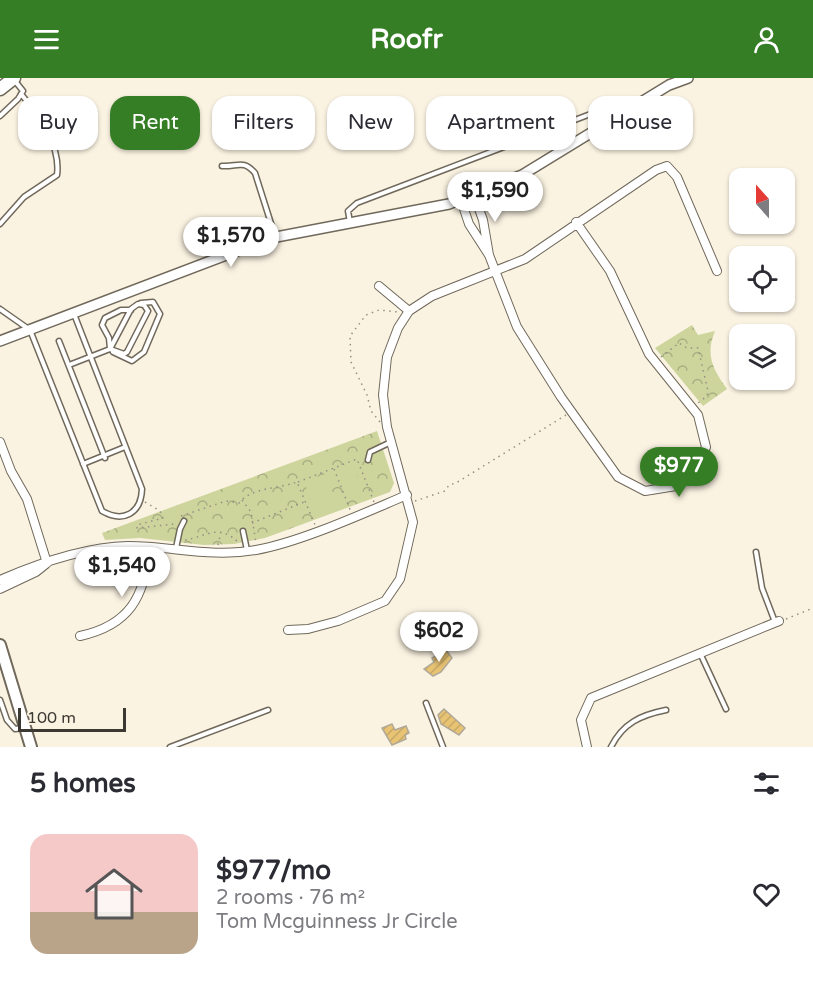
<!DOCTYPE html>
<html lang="en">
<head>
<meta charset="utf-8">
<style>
	:root { --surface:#fff; --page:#f2f2f3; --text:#2b2b33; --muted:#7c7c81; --accent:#357e25 }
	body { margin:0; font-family:"Varela Round",sans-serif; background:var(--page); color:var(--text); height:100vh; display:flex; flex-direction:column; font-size:22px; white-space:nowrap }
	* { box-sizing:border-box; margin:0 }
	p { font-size:20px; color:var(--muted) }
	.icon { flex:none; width:33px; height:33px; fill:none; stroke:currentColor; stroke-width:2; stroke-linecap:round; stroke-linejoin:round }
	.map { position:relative; height:669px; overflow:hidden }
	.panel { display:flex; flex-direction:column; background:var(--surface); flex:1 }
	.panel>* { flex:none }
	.guide { position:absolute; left:18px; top:18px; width:777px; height:54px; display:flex; gap:12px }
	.needle { width:39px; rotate:339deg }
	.fabs { position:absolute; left:729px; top:90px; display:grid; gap:12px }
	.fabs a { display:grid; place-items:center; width:66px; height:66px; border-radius:12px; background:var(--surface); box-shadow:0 2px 4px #0004; font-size:30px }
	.scale { position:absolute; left:18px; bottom:15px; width:108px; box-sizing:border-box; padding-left:6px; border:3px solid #3c3932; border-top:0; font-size:16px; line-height:21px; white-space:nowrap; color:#3c3932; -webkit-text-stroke:4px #fbf3e2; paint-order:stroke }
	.price { position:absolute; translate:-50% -51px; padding:0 14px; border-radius:21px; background:#fff; color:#222; font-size:20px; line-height:39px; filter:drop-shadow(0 2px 3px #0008) }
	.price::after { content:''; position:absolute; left:50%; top:36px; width:18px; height:14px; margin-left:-9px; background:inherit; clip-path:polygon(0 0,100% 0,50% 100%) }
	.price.active { background:var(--accent); color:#fff }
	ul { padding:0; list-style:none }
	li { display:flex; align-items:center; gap:18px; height:150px; padding:0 30px }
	li span { display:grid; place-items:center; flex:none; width:168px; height:120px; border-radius:18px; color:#555 }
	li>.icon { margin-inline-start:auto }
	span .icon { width:72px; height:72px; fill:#fffc; stroke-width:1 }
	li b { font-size:26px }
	h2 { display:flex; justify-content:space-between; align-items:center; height:72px; padding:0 30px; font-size:26px }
	.chip { padding:0 21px; border-radius:18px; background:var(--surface); box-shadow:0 2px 4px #0004; font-size:21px; line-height:54px }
	.chip.active { background:var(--accent); color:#fff }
	header { display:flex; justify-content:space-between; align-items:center; height:78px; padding:0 30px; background:var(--accent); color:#fff; font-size:27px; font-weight:800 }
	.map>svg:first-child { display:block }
</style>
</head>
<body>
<header><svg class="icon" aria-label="menu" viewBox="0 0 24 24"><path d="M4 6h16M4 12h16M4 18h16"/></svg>Roofr<svg class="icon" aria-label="person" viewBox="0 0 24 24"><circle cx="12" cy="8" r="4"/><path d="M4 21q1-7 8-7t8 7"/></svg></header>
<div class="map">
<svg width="813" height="669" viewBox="0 0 813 669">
	<defs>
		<pattern id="park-crowns" width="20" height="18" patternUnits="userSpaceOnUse" patternTransform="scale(1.5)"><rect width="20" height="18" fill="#cdd59d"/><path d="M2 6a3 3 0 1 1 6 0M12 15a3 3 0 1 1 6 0" fill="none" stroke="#a8ae81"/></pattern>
		<pattern id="building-hatch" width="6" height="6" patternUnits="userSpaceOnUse" patternTransform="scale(1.5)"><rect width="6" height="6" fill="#e7c373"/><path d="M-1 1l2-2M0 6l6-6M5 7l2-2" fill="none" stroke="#c7a864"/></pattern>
	</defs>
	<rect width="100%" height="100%" fill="#fbf3e2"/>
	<path fill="url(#park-crowns)" d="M692 247 698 257 715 253C705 277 713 291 727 311L703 328 655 270Z
		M377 353 394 405 390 414 265 460 234 466 204 467 140 460 105 462 102 455Z"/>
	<path fill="#cdd59d" d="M354 390 363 414 351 418 342 394Z
		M330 394 336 409 310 419 304 404Z
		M338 412 344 427 318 438 311 423Z"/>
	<path fill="url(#building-hatch)" stroke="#b0a999" stroke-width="1.5" d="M446 572 452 580 441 594 433 598 424 591 434 584 432 580Z
		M444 631 465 650 459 657 441 646 438 637Z
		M392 646 395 652 406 648 409 655 405 657 406 661 392 667 382 650Z"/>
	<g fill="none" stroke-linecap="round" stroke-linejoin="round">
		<defs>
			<path id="service" d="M0 38 18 21 23 13 15 3
				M222 88C238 89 243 81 255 95L275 158
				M350 144 348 133 357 125 601 32H613L617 38
				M0 146 24 119 57 97C61 68 39 37 21 16
				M0 231 30 252 102 433C123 445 141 436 142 411L74 236
				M59 263 105 380
				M110 271 109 260 102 247 105 240 121 232H131
				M113 274 132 283 144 274 160 236 153 224 141 225
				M69 287 110 271 131 231 138 226 144 227 148 233 127 274 124 276 110 271
				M368 382 370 374 391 364
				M83 386 125 369
				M243 453 247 472
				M176 470 180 451 184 443
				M756 474 762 510 775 544
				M700 575 726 631
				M0 622 7 642 15 651 24 650
				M426 625 443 669
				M170 669 268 632
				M611 669C623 645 641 637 666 632"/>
			<path id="minor" d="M474 117 483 142 489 177
				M461 122 469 146 489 177 517 249 561 319 618 399 645 413 676 408 695 392 706 369 698 337 649 276 610 193 576 144
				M379 208 409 233
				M0 364 11 393 27 421 47 485
				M0 502C39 485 85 469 128 468 172 468 211 480 256 472 301 464 364 435 407 417
				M0 511 36 494 46 486
				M288 552 308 551 338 543 385 523 400 501 413 444 387 349 383 317 387 279 398 250 409 233 432 218 525 181 656 92 667 88 677 99 717 193
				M80 558C130 547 144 519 150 471
				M587 669 581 642 591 620 779 543"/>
			<path id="tertiary" d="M0 263 271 160 449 126 522 97 669 7 688 0"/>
			<path id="secondary" d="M0 567 31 669"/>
			<path id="primary" d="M0 11 14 0"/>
		</defs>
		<use href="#service" stroke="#70695b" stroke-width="7"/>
		<use href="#minor" stroke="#70695b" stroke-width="10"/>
		<use href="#tertiary" stroke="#70695b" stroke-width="12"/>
		<use href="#secondary" stroke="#70695b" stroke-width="14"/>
		<use href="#primary" stroke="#70695b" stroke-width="15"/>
		<path stroke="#959084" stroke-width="1.5" stroke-dasharray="1.5 4.5" stroke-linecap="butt" d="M661 279 679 265 687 270H698L708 313 707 318 698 325
			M380 344 371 333 367 317 351 284 350 258 366 237 379 232 398 234
			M334 391 351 434
			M298 404 357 381 374 424
			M242 422 251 434 256 465
			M415 423 445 413 449 407 456 405 566 337
			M145 424 160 433 163 440 137 447V450L175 446
			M181 438 226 423 239 425C252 409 278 411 297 404L315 447
			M252 445 304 424
			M185 462C208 458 219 445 239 465
			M218 467 221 454
			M786 541 813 530"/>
		<use href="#service" stroke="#fff" stroke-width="4"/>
		<use href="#minor" stroke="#fff" stroke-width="8"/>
		<use href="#tertiary" stroke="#fff" stroke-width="9"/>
		<use href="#secondary" stroke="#fff" stroke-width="10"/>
		<use href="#primary" stroke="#fff" stroke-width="12"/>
	</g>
</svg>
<div class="fabs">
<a><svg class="needle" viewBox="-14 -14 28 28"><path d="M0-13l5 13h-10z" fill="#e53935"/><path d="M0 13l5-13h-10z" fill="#7c7c81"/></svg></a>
<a><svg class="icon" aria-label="locate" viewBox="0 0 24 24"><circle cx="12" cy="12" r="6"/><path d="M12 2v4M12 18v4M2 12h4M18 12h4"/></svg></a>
<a><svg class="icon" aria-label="layers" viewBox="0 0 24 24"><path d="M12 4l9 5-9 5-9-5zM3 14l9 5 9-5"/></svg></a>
</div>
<div class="scale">100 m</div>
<b class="price" style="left:495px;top:145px">$1,590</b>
<b class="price" style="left:231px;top:190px">$1,570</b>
<b class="price active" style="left:679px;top:420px">$977</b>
<b class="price" style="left:122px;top:520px">$1,540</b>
<b class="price" style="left:439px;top:585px">$602</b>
<div class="guide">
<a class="chip">Buy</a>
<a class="chip active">Rent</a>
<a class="chip">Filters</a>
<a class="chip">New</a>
<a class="chip">Apartment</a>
<a class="chip">House</a>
</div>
</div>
<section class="panel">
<h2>5 homes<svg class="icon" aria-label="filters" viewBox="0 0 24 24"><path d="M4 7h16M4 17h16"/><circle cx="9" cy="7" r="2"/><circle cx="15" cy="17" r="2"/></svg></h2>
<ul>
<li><span style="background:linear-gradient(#f6c9c9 65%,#b9a48a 0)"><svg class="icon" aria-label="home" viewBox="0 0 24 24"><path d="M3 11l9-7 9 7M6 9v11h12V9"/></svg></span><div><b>$977/mo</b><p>2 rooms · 76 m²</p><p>Tom Mcguinness Jr Circle</p></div><svg class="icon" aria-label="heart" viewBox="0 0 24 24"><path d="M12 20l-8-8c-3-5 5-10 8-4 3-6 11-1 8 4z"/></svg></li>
</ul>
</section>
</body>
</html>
